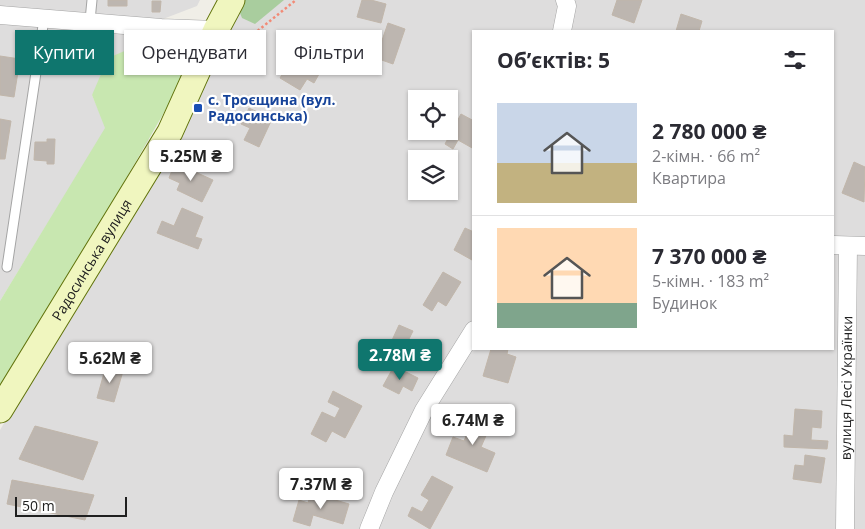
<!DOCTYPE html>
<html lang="uk">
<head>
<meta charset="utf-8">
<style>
	:root { --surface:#fff; --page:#f7f7f7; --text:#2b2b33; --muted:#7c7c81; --line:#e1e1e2; --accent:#0f766e }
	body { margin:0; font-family:"Open Sans",sans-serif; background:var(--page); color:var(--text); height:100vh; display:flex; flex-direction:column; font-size:19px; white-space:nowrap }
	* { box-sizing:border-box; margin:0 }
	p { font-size:16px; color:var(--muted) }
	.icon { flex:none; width:28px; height:28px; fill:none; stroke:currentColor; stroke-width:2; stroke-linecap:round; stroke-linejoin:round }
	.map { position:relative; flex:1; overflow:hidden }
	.details { position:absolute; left:472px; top:30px; width:362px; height:320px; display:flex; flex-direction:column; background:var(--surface); border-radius:0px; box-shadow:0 1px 4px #0004 }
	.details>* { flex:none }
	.guide { position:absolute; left:15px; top:30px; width:382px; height:45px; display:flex; gap:10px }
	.controls { position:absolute; left:408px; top:90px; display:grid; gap:10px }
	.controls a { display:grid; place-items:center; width:50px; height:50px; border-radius:0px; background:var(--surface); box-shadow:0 1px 4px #0004; font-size:25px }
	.scale { position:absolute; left:15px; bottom:12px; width:112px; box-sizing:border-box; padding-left:5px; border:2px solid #202020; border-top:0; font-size:14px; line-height:18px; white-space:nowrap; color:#202020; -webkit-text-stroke:4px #fff; paint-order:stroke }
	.price { position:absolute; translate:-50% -42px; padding:0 11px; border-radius:5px; background:#fff; color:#222; font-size:16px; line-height:32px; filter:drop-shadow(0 1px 2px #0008) }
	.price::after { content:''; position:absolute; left:50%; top:30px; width:15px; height:11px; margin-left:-8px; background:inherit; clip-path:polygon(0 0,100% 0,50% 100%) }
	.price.selected { background:var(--accent); color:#fff }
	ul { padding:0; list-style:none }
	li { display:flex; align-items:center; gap:15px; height:125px; padding:0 25px }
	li+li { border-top:1px solid var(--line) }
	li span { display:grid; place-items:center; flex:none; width:140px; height:100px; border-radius:0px; color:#555 }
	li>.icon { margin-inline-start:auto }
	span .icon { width:60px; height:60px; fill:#fffc; stroke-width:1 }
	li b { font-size:21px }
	h2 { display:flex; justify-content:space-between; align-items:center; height:60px; padding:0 25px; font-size:21px }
	.chip { padding:0 18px; border-radius:0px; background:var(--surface); box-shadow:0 1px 4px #0004; font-size:18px; line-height:45px }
	.chip.selected { background:var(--accent); color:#fff }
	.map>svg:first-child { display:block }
</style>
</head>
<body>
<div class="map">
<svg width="865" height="529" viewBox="0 0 865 529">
	<rect width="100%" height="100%" fill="#f0eee7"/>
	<path fill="#dedddd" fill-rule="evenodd" d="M0 0H200L197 6 163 19 160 36 92 95 106 128 0 301Z
		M239 0H865V529H0V430L174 133ZM474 31H834V349H474ZM416 99H449V131H416ZM416 159H449V191H416Z"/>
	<path fill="#c8e7b0" d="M160 36 170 39 185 76 108 210 0 385V301L105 128 92 95 108 58Z"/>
	<path fill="#a9cd9e" d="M242 0H284L255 24 242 18 238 8Z"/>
	<path fill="#bdb6b0" stroke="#c1b6aa" d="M108 0H127V6H108Z
		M362 0H371L386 4 381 23 357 17Z
		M617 0H642L634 23 612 15Z
		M152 1H161L160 12H152Z
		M681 14 702 21 699 31H676Z
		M388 23 405 29 393 64 376 58Z
		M308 47 328 58 314 83 307 79 300 90 280 78 292 57 299 61Z
		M0 56 20 59 14 97 0 95Z
		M249 108 272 119 259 147 244 140 250 128 241 124Z
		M461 114 474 121V149L458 140 453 149 445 144Z
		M0 119 11 121 5 159H0Z
		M47 139H55L54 164H47V161L34 160 35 142H47Z
		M854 162 865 167 864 202 842 193Z
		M175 163 213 180 202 202 177 190 180 183 169 178Z
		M182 208 203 217 195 237 202 239 198 249 157 233 162 221 174 226Z
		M465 228 474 232V257L472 260 454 250Z
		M443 272 461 282 446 306 438 301 432 311 423 305Z
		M399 325 413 331 401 355 388 349Z
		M491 349H508L507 354 516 357 508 383 483 376Z
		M106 366 123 371 114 402 97 398Z
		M394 366 418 378 412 391 403 386 399 394 383 386Z
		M333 391 362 406 345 438 332 431 326 442 311 434 322 412 335 418 340 408 328 402Z
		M795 409 822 411 821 428 812 427 811 440 828 441 827 449 784 447V435L793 436Z
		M475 415 492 422 481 447 495 453 487 472 446 455 453 437 464 441Z
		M35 426 98 442 83 480 19 459Z
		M805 455 825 458 821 483 793 479 795 465 804 466Z
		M432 476 453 487 430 529 408 516 412 507 422 512 429 500 421 495Z
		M12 480 94 495 85 520 7 504Z
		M311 493 349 504 343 524 313 515 310 526 293 521 299 500 308 503Z"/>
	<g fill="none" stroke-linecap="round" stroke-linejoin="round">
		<defs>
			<path id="lane" d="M91 59 88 41 92 0
				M7 267 44 19"/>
			<g id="street">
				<path d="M0 15 161 28 216 30"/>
				<path d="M562 31 567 6 565 0"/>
				<path d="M834 245 865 246"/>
				<path d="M369 529 384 492 424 410 474 330"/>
				<path id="s1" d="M845 529 848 246"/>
			</g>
			<g id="secondary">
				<path id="s2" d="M0 410 170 132 216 30 232 0"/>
			</g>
		</defs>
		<use href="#lane" stroke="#a4a4a4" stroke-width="11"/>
		<use href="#street" stroke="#a4a4a4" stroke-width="19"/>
		<use href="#secondary" stroke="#61730b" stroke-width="27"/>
		<path stroke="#f28a76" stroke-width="2.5" stroke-dasharray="2.5 2.5" stroke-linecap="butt" d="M229 51 245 41 296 0"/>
		<use href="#lane" stroke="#fff" stroke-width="9"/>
		<use href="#street" stroke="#fff" stroke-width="18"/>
		<use href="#secondary" stroke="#f0f6bf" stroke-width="25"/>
	</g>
	<rect fill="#1a4fb4" stroke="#fff" stroke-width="2" x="193" y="103" width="10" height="10" rx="2.5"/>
	<g text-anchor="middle" stroke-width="4.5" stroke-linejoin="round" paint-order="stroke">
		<g font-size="14" font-weight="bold" fill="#164399" stroke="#fff" text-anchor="start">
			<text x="208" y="105">с. Троєщина (вул.<tspan x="208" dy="16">Радосинська)</tspan></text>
		</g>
		<g font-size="14" fill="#202020" stroke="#fff">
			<text dy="5" stroke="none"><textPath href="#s2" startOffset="176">Радосинська вулиця</textPath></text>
			<text dy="5" stroke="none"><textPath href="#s1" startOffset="141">вулиця Лесі Українки</textPath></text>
		</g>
	</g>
</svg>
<div class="controls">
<a><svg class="icon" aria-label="locate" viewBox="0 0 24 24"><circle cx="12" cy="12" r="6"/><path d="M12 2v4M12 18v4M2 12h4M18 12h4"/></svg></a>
<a><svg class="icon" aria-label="layers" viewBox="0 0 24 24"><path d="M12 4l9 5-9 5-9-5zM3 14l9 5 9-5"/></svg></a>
</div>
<div class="scale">50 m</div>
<b class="price" style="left:191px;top:182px">5.25M ₴</b>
<b class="price selected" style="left:400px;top:381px">2.78M ₴</b>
<b class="price" style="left:110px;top:384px">5.62M ₴</b>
<b class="price" style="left:473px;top:446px">6.74M ₴</b>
<b class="price" style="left:321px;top:510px">7.37M ₴</b>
<div class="guide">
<a class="chip selected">Купити</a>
<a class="chip">Орендувати</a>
<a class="chip">Фільтри</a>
</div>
<section class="details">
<h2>Об’єктів: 5<svg class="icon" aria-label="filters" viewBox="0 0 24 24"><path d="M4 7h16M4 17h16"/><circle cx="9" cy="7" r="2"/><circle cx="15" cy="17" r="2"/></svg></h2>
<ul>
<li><span style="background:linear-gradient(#c9d6e8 60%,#c2b280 0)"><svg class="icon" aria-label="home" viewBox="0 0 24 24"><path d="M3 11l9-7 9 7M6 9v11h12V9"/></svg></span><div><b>2 780 000 ₴</b><p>2-кімн. · 66 m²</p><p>Квартира</p></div></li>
<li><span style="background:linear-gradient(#ffd9b3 75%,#7fa58c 0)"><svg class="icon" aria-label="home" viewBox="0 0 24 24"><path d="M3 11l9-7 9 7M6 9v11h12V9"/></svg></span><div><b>7 370 000 ₴</b><p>5-кімн. · 183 m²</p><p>Будинок</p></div></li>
</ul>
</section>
</div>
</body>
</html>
